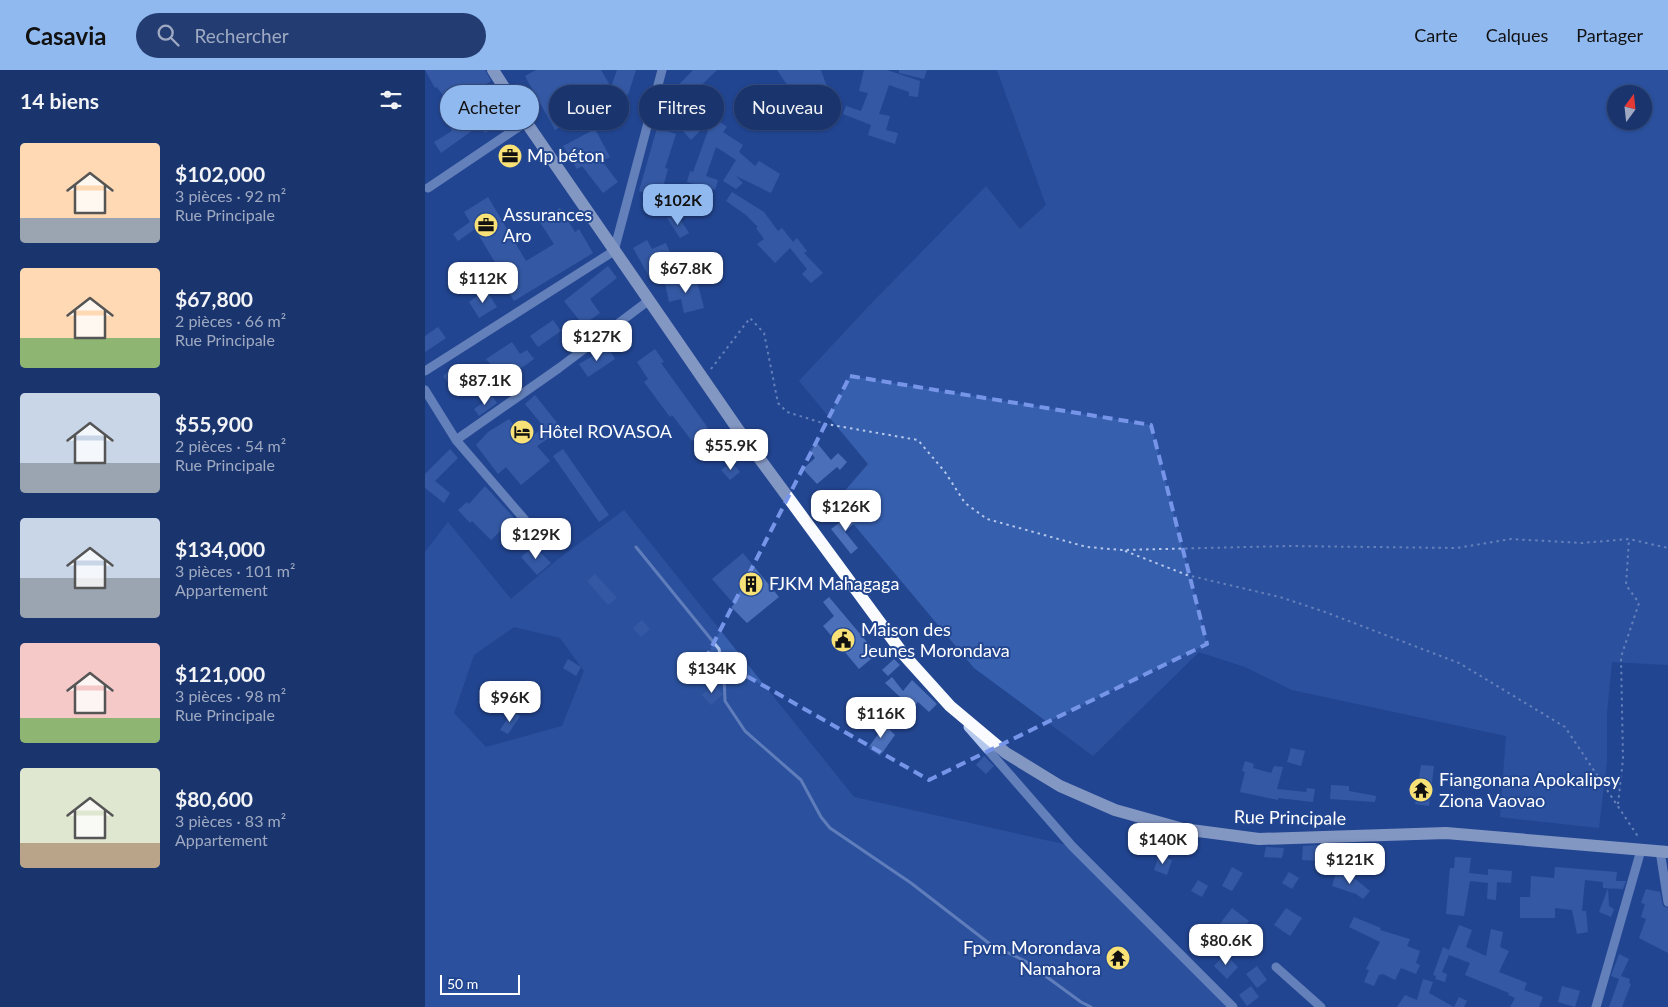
<!DOCTYPE html>
<html lang="fr">
<head>
<meta charset="utf-8">
<style>
	:root { --surface:#1a346d; --page:#233c72; --text:#f1f3f6; --muted:#9faac2; --line:#384f80; --accent:#90b9f0 }
	body { margin:0; font-family:Lato,sans-serif; background:var(--page); color:var(--text); height:100vh; display:flex; flex-direction:column; font-size:19px; white-space:nowrap }
	* { box-sizing:border-box; margin:0 }
	p { font-size:16px; color:var(--muted) }
	.icon { flex:none; width:28px; height:28px; fill:none; stroke:currentColor; stroke-width:2; stroke-linecap:round; stroke-linejoin:round }
	.map { position:relative; flex:1; overflow:hidden }
	.panel { display:flex; flex-direction:column; background:var(--surface); width:425px }
	.panel>* { flex:none }
	.top-card { position:absolute; left:15px; top:15px; width:475px; height:45px; display:flex; gap:10px }
	.needle { width:32px; rotate:15deg }
	.fabs { position:absolute; left:1182px; top:15px; display:grid; gap:10px }
	.fabs a { display:grid; place-items:center; width:45px; height:45px; border-radius:50%; background:var(--surface); box-shadow:0 1px 4px #0004,0 0 0 1px var(--line); font-size:25px }
	.scale { position:absolute; left:15px; bottom:12px; width:80px; box-sizing:border-box; padding-left:5px; border:2px solid #fff; border-top:0; font-size:14px; line-height:18px; white-space:nowrap; color:#fff; -webkit-text-stroke:4px #234691; paint-order:stroke }
	.price { position:absolute; translate:-50% -42px; padding:0 11px; border-radius:10px; background:#fff; color:#222; font-size:16px; line-height:32px; filter:drop-shadow(0 1px 2px #0008) }
	.price::after { content:''; position:absolute; left:50%; top:30px; width:15px; height:11px; margin-left:-8px; background:inherit; clip-path:polygon(0 0,100% 0,50% 100%) }
	.price.selected { background:var(--accent); color:#111 }
	ul { padding:0; list-style:none }
	li { display:flex; align-items:center; gap:15px; height:125px; padding:0 20px }
	li span { display:grid; place-items:center; flex:none; width:140px; height:100px; border-radius:5px; color:#555 }
	li>.icon { margin-inline-start:auto }
	span .icon { width:60px; height:60px; fill:#fffc; stroke-width:1 }
	li b { font-size:21px }
	h2 { display:flex; justify-content:space-between; align-items:center; height:60px; padding:0 20px; font-size:21px }
	.pill { padding:0 18px; border-radius:22px; background:var(--surface); box-shadow:0 1px 4px #0004,0 0 0 1px var(--line); font-size:18px; line-height:45px }
	.pill.selected { background:var(--accent); color:#111 }
	header { display:flex; align-items:center; gap:30px; box-sizing:border-box; height:70px; padding:0 25px; background:var(--accent); color:#111 }
	header strong { font-size:24px }
	nav { display:flex; gap:28px; margin-inline-start:auto; font-size:18px }
	.search { width:350px; height:45px; background:var(--page); display:flex; align-items:center; gap:12px; box-sizing:border-box; padding:0 18px; border-radius:28px; color:var(--muted); font-size:19px }
	main { display:flex; flex:1; min-height:0 }
	.map>svg:first-child { display:block }
</style>
</head>
<body>
<header>
<strong>Casavia</strong>
<div class="search"><svg class="icon" aria-label="search" viewBox="0 0 24 24"><circle cx="10" cy="10" r="6"/><path d="M15 15l6 6"/></svg>Rechercher</div>
<nav><a>Carte</a><a>Calques</a><a>Partager</a></nav>
</header>
<main>
<section class="panel">
<h2>14 biens<svg class="icon" aria-label="filters" viewBox="0 0 24 24"><path d="M4 7h16M4 17h16"/><circle cx="9" cy="7" r="2"/><circle cx="15" cy="17" r="2"/></svg></h2>
<ul>
<li><span style="background:linear-gradient(#ffd9b3 75%,#9aa5b1 0)"><svg class="icon" aria-label="home" viewBox="0 0 24 24"><path d="M3 11l9-7 9 7M6 9v11h12V9"/></svg></span><div><b>$102,000</b><p>3 pièces · 92 m²</p><p>Rue Principale</p></div></li>
<li><span style="background:linear-gradient(#ffd9b3 70%,#8fb573 0)"><svg class="icon" aria-label="home" viewBox="0 0 24 24"><path d="M3 11l9-7 9 7M6 9v11h12V9"/></svg></span><div><b>$67,800</b><p>2 pièces · 66 m²</p><p>Rue Principale</p></div></li>
<li><span style="background:linear-gradient(#c9d6e8 70%,#9aa5b1 0)"><svg class="icon" aria-label="home" viewBox="0 0 24 24"><path d="M3 11l9-7 9 7M6 9v11h12V9"/></svg></span><div><b>$55,900</b><p>2 pièces · 54 m²</p><p>Rue Principale</p></div></li>
<li><span style="background:linear-gradient(#c9d6e8 60%,#9aa5b1 0)"><svg class="icon" aria-label="home" viewBox="0 0 24 24"><path d="M3 11l9-7 9 7M6 9v11h12V9"/></svg></span><div><b>$134,000</b><p>3 pièces · 101 m²</p><p>Appartement</p></div></li>
<li><span style="background:linear-gradient(#f6c9c9 75%,#8fb573 0)"><svg class="icon" aria-label="home" viewBox="0 0 24 24"><path d="M3 11l9-7 9 7M6 9v11h12V9"/></svg></span><div><b>$121,000</b><p>3 pièces · 98 m²</p><p>Rue Principale</p></div></li>
<li><span style="background:linear-gradient(#dfe7d0 75%,#b9a48a 0)"><svg class="icon" aria-label="home" viewBox="0 0 24 24"><path d="M3 11l9-7 9 7M6 9v11h12V9"/></svg></span><div><b>$80,600</b><p>3 pièces · 83 m²</p><p>Appartement</p></div></li>
</ul>
</section>
<div class="map">
<svg width="1243" height="937" viewBox="0 0 1243 937">
	<rect width="100%" height="100%" fill="#234691"/>
	<path fill="#365fae" fill-rule="evenodd" d="M572 0H1243V595L1187 592 1182 642V691L1174 758 1075 747 1081 666 867 620 820 597 774 582 668 686 549 598 410 432 443 394 374 311 441 239 561 116 595 159 621 135ZM1191 24H1219V51H1191Z
		M199 440 429 727 647 776 808 937H0V482L23 452 86 529 132 490ZM89 557 135 568 159 601 137 656 61 677 29 643 49 585Z"/>
	<g fill="none" stroke-linecap="round" stroke-linejoin="round">
		<path stroke="#a8c0ed" stroke-width="3" d="M211 477 294 579 299 606 300 631 320 661 376 710 396 747 405 758 486 813 565 874 600 891 656 932 666 937"/>
	</g>
	<path fill="#4b6fb8" d="M0 0H60L66 11 27 38 12 17 10 18Z
		M111 0H176L186 17 192 0H211L203 25 193 22 184 40 175 33 130 60 100 6Z
		M268 0H292L258 33 279 57 266 70 248 50 254 45 235 40 240 20 247 22Z
		M352 0H396L401 14 413 25 406 33 399 29 373 46 357 25 365 19Z
		M439 0H462L495 11 493 27 484 26V22L464 15 454 44 465 46 461 60 473 63 470 74 443 65 446 55 418 44 421 36 436 41 443 23 434 21Z
		M474 0H502L499 9 474 3Z
		M331 20 338 27 321 45 314 39Z
		M73 28 85 48 60 63 55 55 16 83 9 72 27 61 24 56Z
		M288 47 302 57 298 62 318 75 314 82 330 96 334 91 355 104 346 123 311 106 318 113 311 119 298 111 311 90 291 77 281 106 293 110 290 120 262 112 265 101 268 102Z
		M232 58 251 64 240 98 243 99 235 128 214 121Z
		M170 59 185 87 177 91 193 112 178 123 157 96 152 99 138 76Z
		M307 122 339 142 353 161 357 158 368 172 372 168 382 181 379 183 398 203 386 213 377 204 382 199 365 178 350 193 332 174 339 169 331 158 333 157 321 145 301 131Z
		M63 127 101 191 129 174 114 151 135 138 150 162 154 159 168 183 89 231 77 211 80 209 50 159 33 171 28 164 45 152 39 142Z
		M251 143 264 163 255 168 242 148Z
		M222 170 227 179 241 173 246 185 234 191 240 202 226 210 208 178Z
		M289 188 290 199 276 201 275 190Z
		M183 196 192 208 165 229 175 243 158 255 139 231Z
		M271 207 279 238 259 243 256 229 244 232 240 214Z
		M61 220 72 237 54 248 44 232Z
		M128 250 136 261 113 277 105 266Z
		M13 257 21 268 0 282V266Z
		M87 272 95 284 102 280 109 289 88 304 95 313 88 319 61 289Z
		M183 277 190 289 163 307 154 294Z
		M230 279 239 292 236 293 283 358 267 371 247 345 245 347 219 312 223 309 212 292Z
		M27 298 34 308 48 298 53 305 30 322 18 306Z
		M110 325 137 359 112 376 125 391 96 415 81 397 73 404 51 375 63 362 84 349 101 371 119 357 100 334Z
		M67 326 72 333 54 346 49 339Z
		M392 373 406 390 413 383 422 392 415 400 412 397 392 414 378 399 390 388 384 380Z
		M25 379 33 388 10 411 25 423 19 433 0 418V404Z
		M138 379 184 445 174 452 128 386Z
		M307 392 315 402 305 410 296 400Z
		M60 416 101 461 94 468 82 455 66 470 47 451 45 453 33 440 42 432 44 434Z
		M429 442 435 448 420 462 433 478 426 484 406 459Z
		M109 476 126 493 112 505 96 487Z
		M318 483 354 527 322 553 306 537 309 534 287 509Z
		M170 504 192 528 183 535 162 511Z
		M404 527 452 584 434 599 398 556 409 546 398 532Z
		M217 550 225 559 216 567 208 558Z
		M143 589 156 597 151 606 138 598Z
		M469 589 475 595 463 606 457 600Z
		M467 607 478 621 487 610 512 634 504 642 493 632 487 638 460 613Z
		M102 610 109 614 106 619 108 620 98 633 102 635 98 641 62 623 66 614 92 627Z
		M288 614 298 624 286 635 277 625Z
		M87 641 95 646 83 664 75 660Z
		M455 650 470 665 455 686 443 678 454 663 448 658Z
		M866 678 880 681 876 696 862 692Z
		M559 686 569 696 561 704 551 695Z
		M820 691 829 694 828 698 846 703 849 696 858 697 852 719 881 722 882 718 890 719 888 732 853 728V730L815 722 820 702 817 701Z
		M996 695 1009 696 1004 736 990 734Z
		M906 715 924 716V721L951 726 950 732 905 729Z
		M895 775 894 791 877 790 878 776Z
		M841 777 859 778 857 788 839 787Z
		M734 785 747 790 742 805 729 800Z
		M1030 787 1046 788 1044 803 1063 805V799L1087 801 1086 813 1072 812 1071 830 1062 829 1063 813 1045 811 1039 846 1021 844 1025 798H1029Z
		M807 797 818 803 807 821 797 816Z
		M1130 797 1192 802 1191 811H1201L1198 819 1178 818V812L1160 810 1157 841H1161L1163 862 1152 864 1147 840 1130 838V848H1095V827H1105L1106 806 1129 808Z
		M864 802 874 808 867 819 857 813Z
		M911 803 929 808 945 821 938 829 931 824 907 816Z
		M773 810 783 816 777 827 766 821Z
		M1183 818 1184 836 1189 839 1186 847 1174 842Z
		M1221 819 1235 822 1238 836 1243 838V883L1214 868 1221 849 1216 847 1220 834 1216 833Z
		M807 838 824 851 811 868 794 855Z
		M861 838 877 848 865 866 849 855Z
		M929 847 956 858 955 860 985 869 982 876 995 881 991 893 995 895 991 904 976 898 970 910 958 904 954 905 949 916 939 912 944 900 941 899 955 872 924 857Z
		M1034 855 1047 860 1041 877 1061 886 1066 859 1078 862 1075 877 1084 881 1074 902 1102 913 1099 920 1118 927 1114 937H1085L1090 928 1083 925 1084 923 1040 905 1045 893 1024 885 1017 902 1022 904 1020 912 1010 909 1011 906 1008 905 1018 877 1024 880Z
		M800 884 813 897 802 909 789 896Z
		M1194 884 1204 889 1196 906 1205 909 1204 913 1206 914 1197 937H1184L1194 909 1186 906Z
		M832 896 842 910 832 918 821 904Z
		M998 909 1008 912 1004 923 1029 937 1034 927 1042 931 1039 937H972L980 925 992 930Z
		M826 916 834 927 822 936 814 925Z
		M1137 916 1155 921 1150 937 1133 932Z"/>
	<g fill="none" stroke-linecap="round" stroke-linejoin="round">
		<path stroke="#b4c7ec" stroke-width="2" stroke-dasharray="2.5 4" stroke-linecap="butt" d="M286 299 325 248 339 263 353 333 362 342 401 354 493 370 520 402 540 433 562 449 662 477 697 480 863 476 1032 478 1086 469 1157 473 1204 469 1243 478
			M700 481 762 505 855 527 900 542 1034 593 1140 657 1214 768
			M1193 734 1198 689 1196 587 1214 533 1201 515 1204 469"/>
		<path stroke="#b4c7ec" stroke-width="9" d="M3 118 101 52
			M0 301 189 181 237 0
			M0 320 31 370 106 457
			M31 370 134 298 223 231
			M543 657 647 776 808 937
			M1235 781 1243 832
			M851 897 896 937
			M1171 937 1216 780"/>
		<path stroke="#f9fbff" stroke-width="12" d="M68 0 101 52 312 358 479 585 525 636 581 683 635 716 690 740 758 759 834 769 1021 763 1243 782"/>
	</g>
	<path d="M0 0H1243V937H0ZM425 306 726 355 782 574 504 710 283 584Z" fill="#234691" fill-opacity=".55" fill-rule="evenodd"/>
	<path fill="none" stroke="#7795e8" stroke-width="4" stroke-dasharray="10 6" stroke-linejoin="round" d="M425 306 726 355 782 574 504 710 283 584Z"/>
	<defs>
		<symbol id="office-disc" viewBox="-11 -11 22 22"><circle r="9.5" fill="#f8e176" stroke="#234691"/><path d="M-6-3h4V-5.5h4V-3h4V5H-6ZM-1-4.5V-3h2v-1.5ZM-6 0V1H6V0Z" fill="#111"/></symbol>
		<symbol id="hotel-disc" viewBox="-11 -11 22 22"><circle r="9.5" fill="#f8e176" stroke="#234691"/><path d="M-6-4.5h1.5V1H6V5H4.5V3h-9V5H-6ZM-4 0a1.8 1.8 0 1 1 3.6 0ZM.5 0V-2.5h3Q6-2.5 6 0Z" fill="#111"/></symbol>
		<symbol id="building-disc" viewBox="-11 -11 22 22"><circle r="9.5" fill="#f8e176" stroke="#234691"/><path d="M-4-6H4V6H1V3H-1V6H-4ZM-2.5-4.3h1.7v1.8h-1.7ZM.8-4.3h1.7v1.8H.8ZM-2.5-1h1.7V.8h-1.7ZM.8-1h1.7V.8H.8Z" fill="#111"/></symbol>
		<symbol id="civic-disc" viewBox="-11 -11 22 22"><circle r="9.5" fill="#f8e176" stroke="#234691"/><path d="M-.6-6.5H3V-4.5H.6V-3L4-1V1h2V6H-6V1h2V-1L-.6-3ZM-1.2 2.5V6h2.4V2.5Z" fill="#111"/></symbol>
		<symbol id="temple-disc" viewBox="-11 -11 22 22"><circle r="9.5" fill="#f8e176" stroke="#234691"/><path d="M0-6L5-2H3V0L6.5 2.5H4V6H1.5V3h-3V6H-4V2.5H-6.5L-3 0V-2H-5Z" fill="#111"/></symbol>
	</defs>
	<g fill-rule="evenodd">
		<use href="#office-disc" x="71" y="72" width="28" height="28"/>
		<use href="#office-disc" x="47" y="141" width="28" height="28"/>
		<use href="#hotel-disc" x="83" y="348" width="28" height="28"/>
		<use href="#building-disc" x="312" y="500" width="28" height="28"/>
		<use href="#civic-disc" x="404" y="556" width="28" height="28"/>
		<use href="#temple-disc" x="982" y="706" width="28" height="28"/>
		<use href="#temple-disc" x="679" y="874" width="28" height="28"/>
	</g>
	<g text-anchor="middle" stroke-width="4" stroke-linejoin="round" paint-order="stroke">
		<g font-size="18" fill="#fff" stroke="#234691" text-anchor="start">
			<text x="102" y="92">Mp béton</text>
			<text x="78" y="151">Assurances<tspan x="78" dy="21">Aro</tspan></text>
			<text x="114" y="368">Hôtel ROVASOA</text>
			<text x="344" y="520">FJKM Mahagaga</text>
			<text x="436" y="566">Maison des<tspan x="436" dy="21">Jeunes Morondava</tspan></text>
			<text x="1014" y="716">Fiangonana Apokalipsy<tspan x="1014" dy="21">Ziona Vaovao</tspan></text>
			<text x="676" y="884" text-anchor="end">Fpvm Morondava<tspan x="676" dy="21">Namahora</tspan></text>
		</g>
		<g font-size="18" fill="#fff" stroke="#234691">
			<text transform="translate(865 748) rotate(1)" y="6">Rue Principale</text>
		</g>
	</g>
</svg>
<div class="fabs">
<a><svg class="needle" viewBox="-14 -14 28 28"><path d="M0-13l5 13h-10z" fill="#e53935"/><path d="M0 13l5-13h-10z" fill="#9faac2"/></svg></a>
</div>
<div class="scale">50 m</div>
<b class="price selected" style="left:253px;top:156px">$102K</b>
<b class="price" style="left:261px;top:224px">$67.8K</b>
<b class="price" style="left:58px;top:234px">$112K</b>
<b class="price" style="left:172px;top:292px">$127K</b>
<b class="price" style="left:60px;top:336px">$87.1K</b>
<b class="price" style="left:306px;top:401px">$55.9K</b>
<b class="price" style="left:421px;top:462px">$126K</b>
<b class="price" style="left:111px;top:490px">$129K</b>
<b class="price" style="left:287px;top:624px">$134K</b>
<b class="price" style="left:85px;top:653px">$96K</b>
<b class="price" style="left:456px;top:669px">$116K</b>
<b class="price" style="left:738px;top:795px">$140K</b>
<b class="price" style="left:925px;top:815px">$121K</b>
<b class="price" style="left:801px;top:896px">$80.6K</b>
<div class="top-card">
<a class="pill selected">Acheter</a>
<a class="pill">Louer</a>
<a class="pill">Filtres</a>
<a class="pill">Nouveau</a>
</div>
</div>
</main>
</body>
</html>
